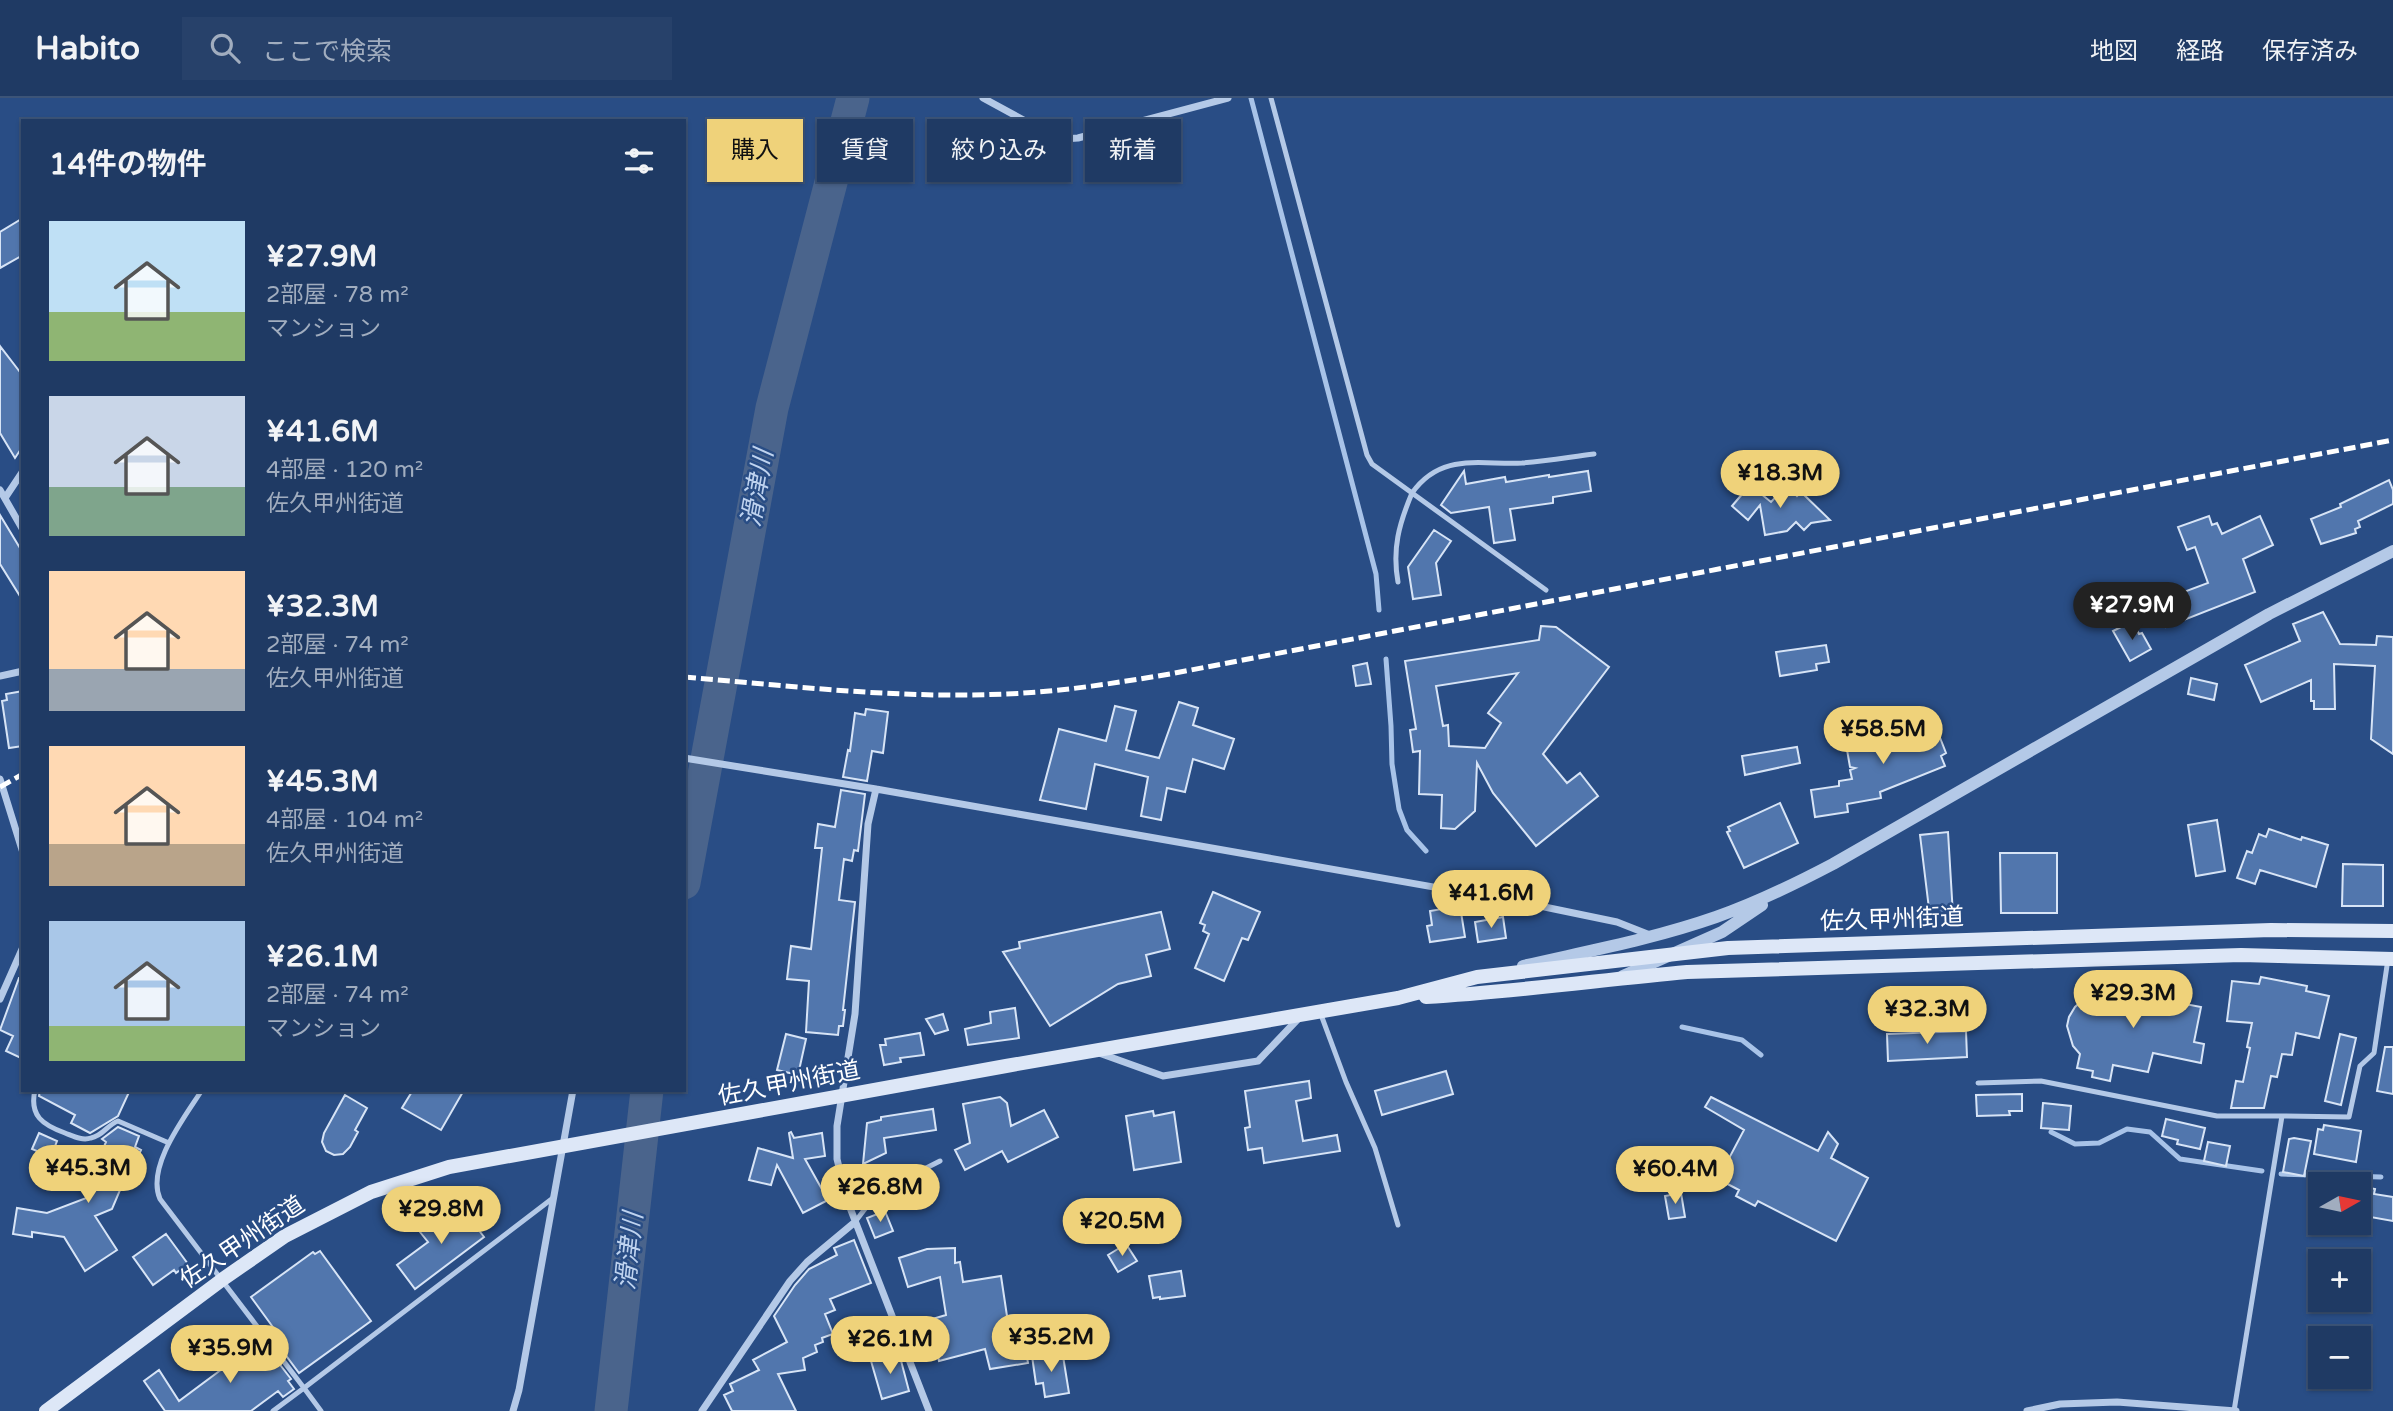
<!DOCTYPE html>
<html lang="ja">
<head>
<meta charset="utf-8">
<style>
	:root { --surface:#1f3a64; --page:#27416a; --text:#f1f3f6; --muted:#a1adbf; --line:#3c5478; --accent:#efd27a }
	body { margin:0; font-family:"Varela Round","Noto Sans JP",sans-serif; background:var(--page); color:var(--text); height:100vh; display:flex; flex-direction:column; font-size:26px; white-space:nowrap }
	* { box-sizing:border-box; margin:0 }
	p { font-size:23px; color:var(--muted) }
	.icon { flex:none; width:38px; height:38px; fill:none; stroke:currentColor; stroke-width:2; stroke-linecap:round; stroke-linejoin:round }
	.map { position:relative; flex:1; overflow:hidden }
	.details { position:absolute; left:21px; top:21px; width:665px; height:973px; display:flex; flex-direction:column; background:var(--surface); border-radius:0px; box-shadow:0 2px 5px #0004,0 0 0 2px var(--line) }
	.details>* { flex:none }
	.guide { position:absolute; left:707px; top:21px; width:665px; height:63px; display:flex; gap:14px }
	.needle { width:46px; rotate:81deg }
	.tools { position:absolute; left:2308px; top:1074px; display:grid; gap:14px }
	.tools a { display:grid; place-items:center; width:63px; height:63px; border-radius:0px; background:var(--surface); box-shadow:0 2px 5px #0004,0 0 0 2px var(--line); font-size:35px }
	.price { position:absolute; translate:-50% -60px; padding:0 16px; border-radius:24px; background:var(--accent); color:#111; font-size:23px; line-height:46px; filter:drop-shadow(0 2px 4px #0008) }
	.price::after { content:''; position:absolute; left:50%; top:42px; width:21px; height:16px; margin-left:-10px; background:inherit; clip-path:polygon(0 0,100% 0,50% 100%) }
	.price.active { background:#222; color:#fff }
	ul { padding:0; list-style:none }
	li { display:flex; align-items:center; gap:21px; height:175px; padding:0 28px }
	li span { display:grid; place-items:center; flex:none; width:196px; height:140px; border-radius:0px; color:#555 }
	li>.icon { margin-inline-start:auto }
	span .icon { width:84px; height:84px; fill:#fffc; stroke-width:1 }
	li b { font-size:30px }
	h2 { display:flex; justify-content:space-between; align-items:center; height:84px; padding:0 28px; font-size:30px }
	.tag { padding:0 24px; border-radius:0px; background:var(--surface); box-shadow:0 2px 5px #0004,0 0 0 2px var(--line); font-size:24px; line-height:63px }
	.tag.active { background:var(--accent); color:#111 }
	header { display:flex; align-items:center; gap:42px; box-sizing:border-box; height:98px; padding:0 35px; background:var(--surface); border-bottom:2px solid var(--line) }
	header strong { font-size:33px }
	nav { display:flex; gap:38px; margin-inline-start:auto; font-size:24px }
	.search { width:490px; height:63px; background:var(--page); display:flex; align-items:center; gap:18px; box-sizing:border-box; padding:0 24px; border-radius:0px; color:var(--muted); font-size:26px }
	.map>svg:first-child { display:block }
</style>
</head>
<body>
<header>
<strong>Habito</strong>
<div class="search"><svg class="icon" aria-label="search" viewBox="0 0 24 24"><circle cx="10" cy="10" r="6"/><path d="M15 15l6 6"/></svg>ここで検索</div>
<nav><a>地図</a><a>経路</a><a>保存済み</a></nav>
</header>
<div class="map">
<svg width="2393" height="1313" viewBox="0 0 2393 1313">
	<rect width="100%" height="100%" fill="#294d85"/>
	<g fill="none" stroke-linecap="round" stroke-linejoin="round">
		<path stroke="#a8c3e8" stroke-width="5" d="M1251 0 1376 476 1379 512
			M1386 561 1391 628 1392 666 1399 711 1407 732 1426 753
			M1682 929 1742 942 1761 957
			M2051 1034 2075 1046 2099 1045 2127 1031 2150 1034 2180 1061 2262 1073
			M2281 1076 2381 1079"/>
		<path stroke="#4a648c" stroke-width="33" d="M684 785 772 310 853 0
			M611 1313 647 992"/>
	</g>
	<path fill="#5176ad" stroke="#d7e4f6" stroke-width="2" fill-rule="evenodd" d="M23 120V157L0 170V134Z
		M0 248 23 278V348L15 360 0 335Z
		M1464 373 1466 386 1505 379 1506 384 1549 377V379L1588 373 1591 393 1553 399V405L1510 411 1515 442 1494 445 1489 409 1451 415 1441 407Z
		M2389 382 2393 392V406L2358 423 2360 429 2355 431 2356 435 2321 446 2311 421 2341 409 2340 406Z
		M1750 387 1771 404 1787 387 1797 398 1801 394 1830 422 1811 425 1804 432 1796 424 1787 433 1765 437 1760 407 1748 422 1732 408Z
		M0 417 23 455V503L0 466Z
		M2209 418 2212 427 2217 425 2222 436 2260 418 2273 447 2243 461 2255 494 2166 529 2157 504 2208 485 2195 449 2187 452 2178 429Z
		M1434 432 1451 443 1436 465 1441 497 1413 501 1408 469Z
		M2323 514 2340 546 2376 547 2377 538 2393 539V656L2371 641 2375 568 2334 566 2335 611H2314V603H2311V582L2261 604 2245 567 2300 543 2293 526Z
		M2129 525 2133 532 2136 530 2139 536 2142 535 2151 551 2130 563 2113 533Z
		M1541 528 1556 529 1609 569 1543 656 1567 685 1580 675 1598 698 1536 748 1493 695 1477 665 1475 713 1455 731 1441 730 1442 697 1419 696 1420 653 1413 654 1410 632 1416 631 1405 563 1539 542ZM1518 575 1488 615 1501 625 1485 650 1449 648 1448 627 1443 628 1436 588Z
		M1826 547 1829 564 1816 566 1817 572 1780 578 1776 554Z
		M1367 565 1371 586 1356 588 1353 568Z
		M2191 580 2217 586 2214 602 2188 596Z
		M23 593V648L9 650 2 603 7 602 6 596Z
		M1179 604 1198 610 1193 627 1234 641 1224 671 1193 661 1185 694 1167 690 1161 722 1141 718 1148 679 1095 666 1086 711 1040 702 1059 631 1106 643 1115 608 1136 613 1126 652 1159 660Z
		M866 611 888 614 883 655 872 653 867 683 843 679 848 652 850 653 855 615 865 617Z
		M1926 618 1930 629 1935 627 1946 655 1941 658 1945 668 1880 694 1881 700 1847 706 1848 714 1815 719 1811 692 1839 688V683L1852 681 1850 672 1855 670 1850 669 1846 646 1891 639 1889 633Z
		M1797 649 1800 665 1745 677 1742 658Z
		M841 692 865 696 858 753 854 752 852 763 844 761 839 802 855 804 843 912H845L843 928H839L838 937 806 934 809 883 787 881 791 848 811 851 822 750H815L818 726 835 729Z
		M1780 705 1798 745 1744 770 1727 734 1730 733 1728 729Z
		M2217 722 2225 773 2196 778 2188 727Z
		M2269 731 2301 742 2302 739 2328 747 2316 789 2260 772 2255 786 2237 780 2247 753 2252 755 2259 736 2266 739Z
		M1948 734 1953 817 1930 819 1920 737Z
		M2000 755H2057V815H2001Z
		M2343 766 2383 767V808H2342Z
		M1213 794 1260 814 1248 842 1242 840 1224 883 1195 870 1209 836 1203 833 1205 827 1200 825Z
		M1460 808 1465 839 1430 844 1427 828 1432 827 1430 813Z
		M1161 814 1170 851 1146 857 1151 878 1118 886 1050 928 1003 854 1020 850 1019 844Z
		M1503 819 1506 840 1478 844 1475 824Z
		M2261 879 2307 888 2306 893 2329 898 2319 940 2296 935 2292 957 2282 956 2277 979 2271 978 2264 1010H2231L2236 983 2243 984 2250 950 2247 949 2252 925 2227 923 2232 883 2259 886Z
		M19 880H23V961L6 953 13 938 0 932Z
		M2150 885 2166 888 2164 902 2201 909 2194 944 2204 946 2201 965 2153 955 2148 974 2113 967 2110 983 2092 979 2093 973 2077 970 2080 956 2073 948 2067 928 2069 919 2075 909 2084 901 2103 899 2104 892 2111 893 2112 886 2124 893 2149 889Z
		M1015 910 1019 940 968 947 965 931 991 925 990 914Z
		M943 916 948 932 935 936 926 921Z
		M1966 933 1967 959 1888 963 1887 936Z
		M920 935 924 957 900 960 901 964 884 967 880 947H886L885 941Z
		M786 936 806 941 798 977 777 972Z
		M2340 936 2356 940 2341 1007 2325 1003Z
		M2385 949H2393V996L2377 993Z
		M1446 973 1453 996 1382 1017 1375 993Z
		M1309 983 1311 1000 1296 1003 1303 1043 1337 1037 1340 1053 1264 1065 1262 1050 1248 1052 1245 1030 1250 1029 1245 993Z
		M40 992H130L118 1018 90 1035 71 1025 75 1017 39 998Z
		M413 992H464L441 1032 402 1010Z
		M2022 996V1013H2009L2010 1017 1977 1018 1976 997Z
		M345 997 367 1010 355 1032 358 1034 350 1049 343 1056 334 1057 326 1053 322 1044 324 1035Z
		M1000 999 1007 1005 1011 1028 1044 1012 1058 1039 1008 1064 1002 1053 965 1072 955 1052 970 1045 963 1006Z
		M1711 999 1818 1053 1828 1034 1838 1046 1831 1060 1868 1080 1836 1143 1758 1103 1755 1108 1736 1098 1739 1092 1718 1081 1744 1032 1705 1009Z
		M2043 1005 2071 1008 2069 1032 2041 1030Z
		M933 1011 936 1032 884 1040 886 1055 863 1066 867 1025 881 1022V1019Z
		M1153 1013 1154 1018 1174 1014 1181 1064 1134 1072 1126 1018Z
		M2166 1021 2205 1030 2200 1051 2177 1046 2178 1042 2162 1038Z
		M2324 1027 2361 1033 2356 1064 2314 1056 2318 1031 2323 1032Z
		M118 1029 139 1038 135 1049 141 1052 134 1068 131 1066 112 1111 95 1118 117 1152 85 1173 64 1139 32 1134V1139L13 1136 17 1110 47 1115 89 1099 102 1067 97 1065 106 1044 102 1041Z
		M791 1034 794 1040 822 1035 825 1058 805 1061 828 1102 803 1115 777 1067 771 1087 749 1082 758 1050 793 1060 789 1035Z
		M39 1035 57 1043 51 1059 32 1051Z
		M2294 1040 2311 1043 2304 1078 2283 1074 2289 1041Z
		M2208 1044 2230 1048 2226 1068 2204 1063Z
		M2359 1088 2375 1091 2374 1096 2393 1099V1123L2359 1117Z
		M1681 1095 1685 1119 1669 1121 1665 1098Z
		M458 1105 484 1139 415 1191 397 1167 428 1144 420 1134Z
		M885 1113 893 1133 875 1140 867 1120Z
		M166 1136 188 1166 176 1175 174 1172 153 1187 133 1159Z
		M854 1142 871 1185 830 1201 835 1212 825 1216 833 1236 822 1240 823 1244 815 1247 817 1254 803 1260 805 1272 778 1276 796 1313H732L724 1297 733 1293 730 1286 759 1272 753 1262 787 1244 774 1218 795 1187 809 1171 837 1157 834 1150Z
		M1126 1146 1137 1163 1118 1174 1108 1157Z
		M955 1150V1165L960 1164 963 1184 1001 1178 1007 1218 1014 1217 1018 1237 1023 1236 1028 1265 990 1271 985 1251 939 1263 929 1222 946 1217 940 1179 908 1189 899 1160 927 1151Z
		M320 1153 371 1223 299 1275 270 1236 275 1232 251 1199 313 1154 315 1156Z
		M1181 1173 1185 1198 1160 1201V1199L1153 1200 1149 1178Z
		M261 1242 291 1281 288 1283 294 1291 283 1299 278 1293 251 1313H165L144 1283 159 1272 179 1303Z
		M899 1255 909 1293 882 1301 871 1263Z
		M1050 1255 1051 1260 1063 1258 1069 1295 1045 1299 1043 1285 1036 1286 1032 1258Z"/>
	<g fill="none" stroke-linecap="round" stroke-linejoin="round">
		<path stroke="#b4c9e7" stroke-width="5" d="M1271 0 1367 357 1372 366 1412 395C1441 354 1480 367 1522 365 1546 363 1570 359 1594 356
			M1398 484C1392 451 1399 426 1412 395L1546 492
			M1320 914 1346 984 1375 1050 1398 1127
			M1978 985 2041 983 2217 1018H2282
			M35 992C29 1018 43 1027 65 1035 73 1038 82 1043 91 1040 103 1038 107 1027 118 1023L169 1045
			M202 992C184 1020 146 1069 160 1101L304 1290 553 1100
			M855 1124 877 1095 940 1063
			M273 1313 304 1290 321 1313
			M2234 1313 2282 1018 2349 1019 2360 968 2374 955 2388 861"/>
		<path stroke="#b4c9e7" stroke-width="7" d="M983 0 1053 38 1064 41 1078 40 1228 0
			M0 392 23 432
			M5 400 23 373
			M0 578 23 573
			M684 660 876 691 1530 806 1617 824 1650 837
			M0 681 23 755
			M876 691 868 726 855 916 837 1028V1061L847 1102 929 1313
			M0 901 23 849
			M1099 955 1163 978 1258 963 1298 921
			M513 1313 519 1292 573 992
			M702 1313 790 1183 807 1164 855 1124
			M2027 1313 2060 1306 2117 1304 2236 1313"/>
		<path stroke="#b4c9e7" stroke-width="12" d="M1523 868C1588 853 1653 841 1716 819 1756 805 1795 786 1833 766L2269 516 2393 453
			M1623 878 1722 834 1762 807"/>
		<path stroke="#dde7f7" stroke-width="14" d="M1426 899C1513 894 1600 882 1687 874L2241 857 2393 861
			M46 1313 223 1181 285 1138 371 1094 449 1069 1006 968 1398 900 1477 879 1728 850 2271 832 2393 833"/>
		<path stroke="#fff" stroke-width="5" stroke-dasharray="12 5" stroke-linecap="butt" d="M684 579C791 588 899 601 1005 596 1061 594 1115 585 1170 576L2393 342
			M0 689 23 676"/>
	</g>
	<g text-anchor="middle" stroke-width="5" stroke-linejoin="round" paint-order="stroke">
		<g font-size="24" fill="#fff" stroke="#294d85">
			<text transform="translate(1892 821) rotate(-2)" y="8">佐久甲州街道</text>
			<text transform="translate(789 985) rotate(-11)" y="8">佐久甲州街道</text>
			<text transform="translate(242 1144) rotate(-34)" y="8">佐久甲州街道</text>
		</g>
		<g font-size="26" font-style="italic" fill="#bfd3ef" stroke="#294d85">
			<text transform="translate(757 390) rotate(-80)" y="9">滑津川</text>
			<text transform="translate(629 1153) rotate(-84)" y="9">滑津川</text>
		</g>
	</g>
</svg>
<div class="tools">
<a><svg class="needle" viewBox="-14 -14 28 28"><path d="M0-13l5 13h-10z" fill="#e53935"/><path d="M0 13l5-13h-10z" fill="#a1adbf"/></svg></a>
<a>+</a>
<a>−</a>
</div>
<b class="price" style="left:1780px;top:412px">¥18.3M</b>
<b class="price active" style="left:2132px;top:544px">¥27.9M</b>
<b class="price" style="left:1883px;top:668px">¥58.5M</b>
<b class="price" style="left:1491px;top:832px">¥41.6M</b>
<b class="price" style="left:2133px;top:932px">¥29.3M</b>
<b class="price" style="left:1927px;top:948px">¥32.3M</b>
<b class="price" style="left:88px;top:1107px">¥45.3M</b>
<b class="price" style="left:1675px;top:1108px">¥60.4M</b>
<b class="price" style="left:880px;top:1126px">¥26.8M</b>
<b class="price" style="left:441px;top:1148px">¥29.8M</b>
<b class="price" style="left:1122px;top:1160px">¥20.5M</b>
<b class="price" style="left:1051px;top:1276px">¥35.2M</b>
<b class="price" style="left:890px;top:1278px">¥26.1M</b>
<b class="price" style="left:230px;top:1287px">¥35.9M</b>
<div class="guide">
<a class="tag active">購入</a>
<a class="tag">賃貸</a>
<a class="tag">絞り込み</a>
<a class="tag">新着</a>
</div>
<section class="details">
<h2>14件の物件<svg class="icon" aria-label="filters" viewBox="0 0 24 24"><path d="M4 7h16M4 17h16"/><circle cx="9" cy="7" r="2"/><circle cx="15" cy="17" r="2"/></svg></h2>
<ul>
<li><span style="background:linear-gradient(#bfe0f5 65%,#8fb573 0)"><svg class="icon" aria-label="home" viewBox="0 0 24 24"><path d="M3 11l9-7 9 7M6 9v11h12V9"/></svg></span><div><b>¥27.9M</b><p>2部屋 · 78 m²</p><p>マンション</p></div></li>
<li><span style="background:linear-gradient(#c9d6e8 65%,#7fa58c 0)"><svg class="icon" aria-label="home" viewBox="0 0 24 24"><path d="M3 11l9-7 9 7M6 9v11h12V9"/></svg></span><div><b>¥41.6M</b><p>4部屋 · 120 m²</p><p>佐久甲州街道</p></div></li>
<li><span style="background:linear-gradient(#ffd9b3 70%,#9aa5b1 0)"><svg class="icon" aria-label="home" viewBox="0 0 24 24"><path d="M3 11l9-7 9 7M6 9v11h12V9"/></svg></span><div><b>¥32.3M</b><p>2部屋 · 74 m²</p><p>佐久甲州街道</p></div></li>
<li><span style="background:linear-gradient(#ffd9b3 70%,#b9a48a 0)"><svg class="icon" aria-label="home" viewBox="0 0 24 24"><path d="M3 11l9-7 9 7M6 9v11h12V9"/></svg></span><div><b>¥45.3M</b><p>4部屋 · 104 m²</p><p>佐久甲州街道</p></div></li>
<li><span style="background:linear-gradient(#a9c7e8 75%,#8fb573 0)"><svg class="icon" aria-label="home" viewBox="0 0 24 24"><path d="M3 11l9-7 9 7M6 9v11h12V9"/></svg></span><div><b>¥26.1M</b><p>2部屋 · 74 m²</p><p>マンション</p></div></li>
</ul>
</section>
</div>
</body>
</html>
